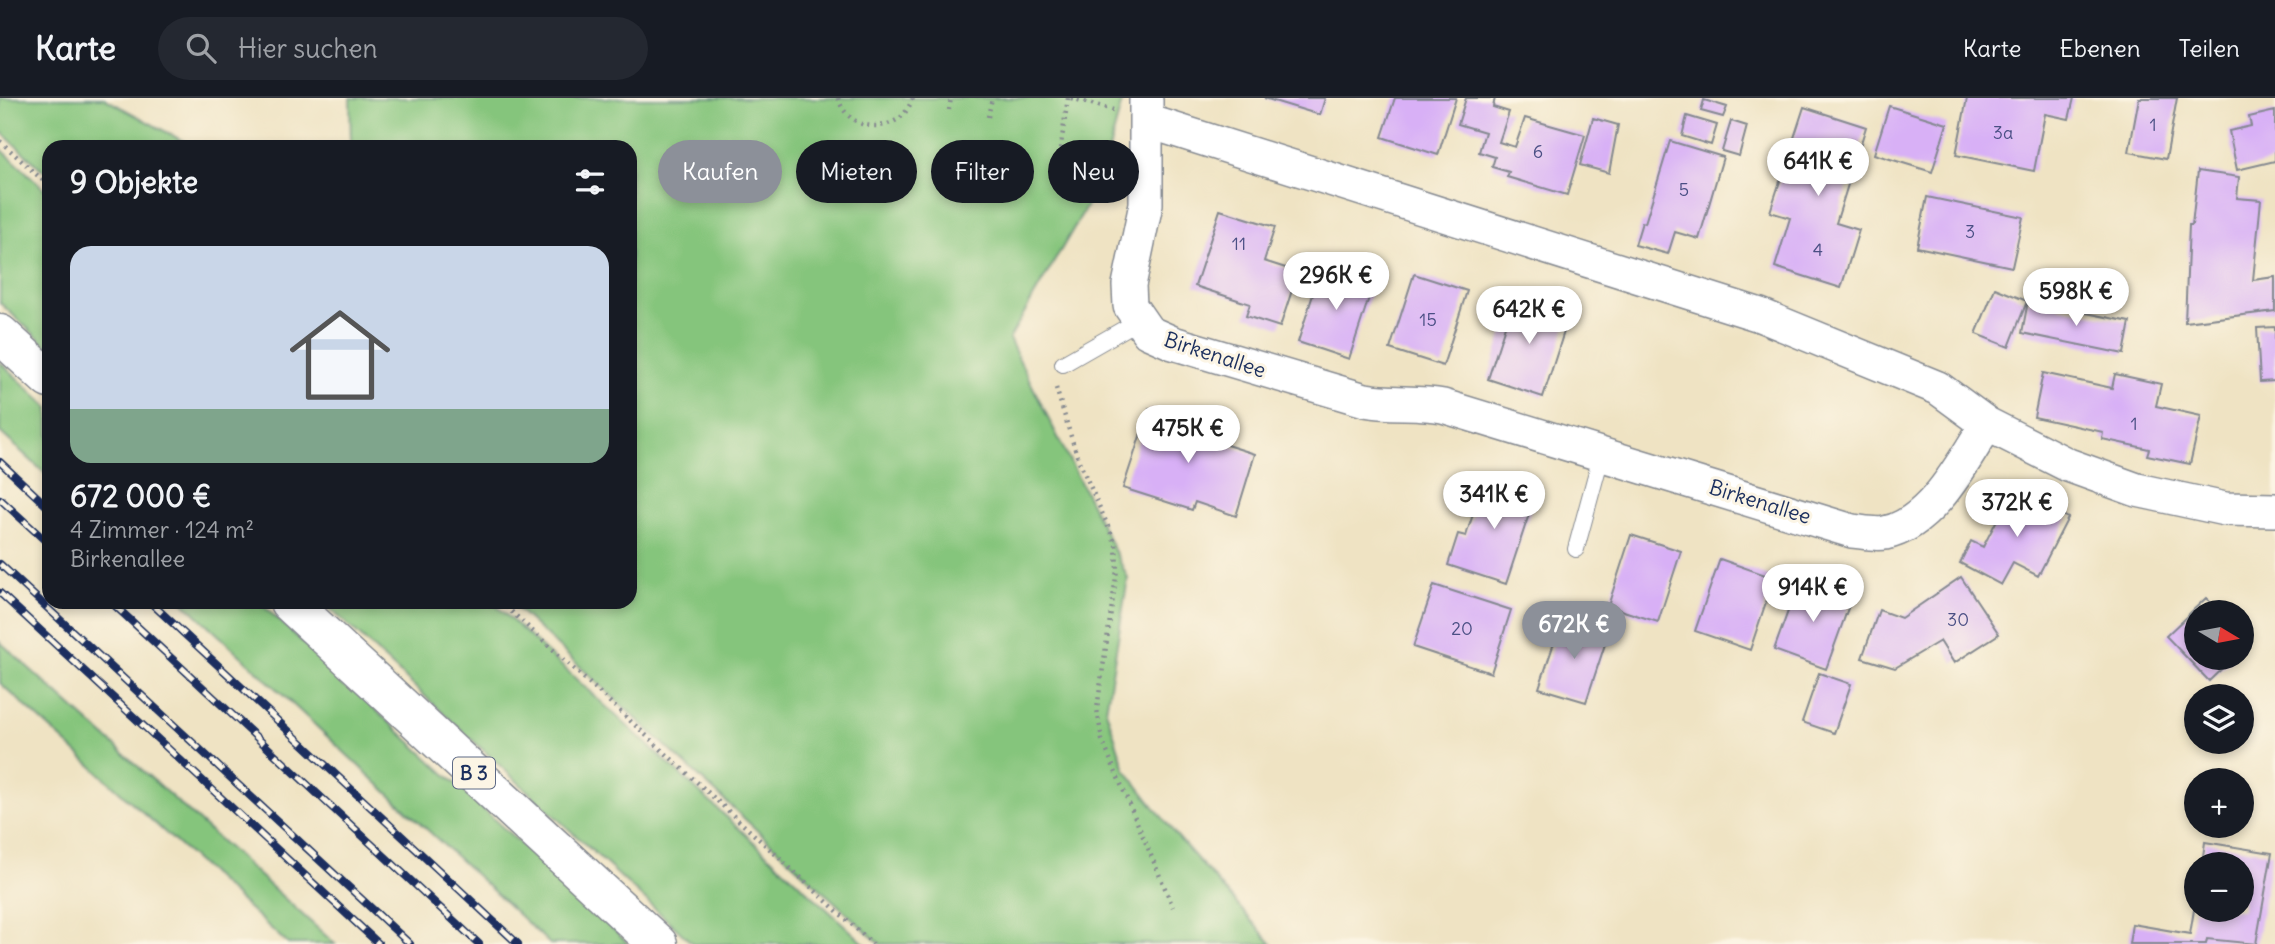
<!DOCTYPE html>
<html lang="de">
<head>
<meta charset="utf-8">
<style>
	:root { --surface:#171b24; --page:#242831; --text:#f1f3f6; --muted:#9ea1a6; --line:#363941; --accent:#8c9099 }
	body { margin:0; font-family:Delius,sans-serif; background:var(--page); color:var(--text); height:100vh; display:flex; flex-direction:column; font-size:26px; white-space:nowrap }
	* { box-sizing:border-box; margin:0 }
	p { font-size:23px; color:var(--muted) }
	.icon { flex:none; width:38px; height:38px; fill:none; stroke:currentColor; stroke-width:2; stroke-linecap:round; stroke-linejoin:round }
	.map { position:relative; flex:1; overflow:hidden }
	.sheet { position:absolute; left:42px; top:42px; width:595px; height:469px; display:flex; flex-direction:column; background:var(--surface); border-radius:21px; box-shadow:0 4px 10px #0003 }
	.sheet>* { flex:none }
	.guide { position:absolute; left:658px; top:42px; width:665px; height:63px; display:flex; gap:14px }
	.needle { width:46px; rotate:100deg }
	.controls { position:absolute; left:2184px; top:502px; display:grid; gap:14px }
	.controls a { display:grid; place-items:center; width:70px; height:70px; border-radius:50%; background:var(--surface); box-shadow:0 4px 10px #0003; font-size:35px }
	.price { position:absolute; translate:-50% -60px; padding:0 16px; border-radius:24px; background:#fff; color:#222; font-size:23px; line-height:46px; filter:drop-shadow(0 2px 4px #0008) }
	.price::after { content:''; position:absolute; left:50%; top:42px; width:21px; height:16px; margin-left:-10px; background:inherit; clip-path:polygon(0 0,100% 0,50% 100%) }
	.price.current { background:var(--accent); color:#fff }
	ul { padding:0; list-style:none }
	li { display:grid; align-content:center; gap:14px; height:371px; padding:0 28px }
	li+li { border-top:2px solid var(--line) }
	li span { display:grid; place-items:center; height:217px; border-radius:21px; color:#555 }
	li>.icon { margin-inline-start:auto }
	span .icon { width:126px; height:126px; fill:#fffc; stroke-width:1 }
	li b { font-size:30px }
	h2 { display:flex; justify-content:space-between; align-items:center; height:84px; padding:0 28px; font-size:30px }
	.pill { padding:0 24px; border-radius:32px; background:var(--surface); box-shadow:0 4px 10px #0003; font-size:24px; line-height:63px }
	.pill.current { background:var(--accent); color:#fff }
	header { display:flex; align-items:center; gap:42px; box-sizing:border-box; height:98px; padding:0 35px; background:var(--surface); border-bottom:2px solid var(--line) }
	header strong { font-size:33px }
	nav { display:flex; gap:38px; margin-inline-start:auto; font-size:24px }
	.search { width:490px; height:63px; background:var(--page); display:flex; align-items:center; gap:18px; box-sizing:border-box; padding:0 24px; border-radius:38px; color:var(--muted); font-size:26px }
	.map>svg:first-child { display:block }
</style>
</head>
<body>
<header>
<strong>Karte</strong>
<div class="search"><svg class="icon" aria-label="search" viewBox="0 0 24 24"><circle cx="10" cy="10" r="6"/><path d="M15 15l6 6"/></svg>Hier suchen</div>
<nav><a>Karte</a><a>Ebenen</a><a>Teilen</a></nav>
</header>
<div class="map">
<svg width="2275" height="846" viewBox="0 0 2275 846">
	<rect width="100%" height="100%" fill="#fcf5e5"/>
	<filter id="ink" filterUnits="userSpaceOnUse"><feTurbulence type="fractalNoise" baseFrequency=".0143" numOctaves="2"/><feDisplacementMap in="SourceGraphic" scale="14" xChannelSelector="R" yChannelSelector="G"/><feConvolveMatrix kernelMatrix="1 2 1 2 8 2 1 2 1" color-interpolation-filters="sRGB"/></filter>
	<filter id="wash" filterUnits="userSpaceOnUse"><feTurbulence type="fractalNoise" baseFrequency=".00686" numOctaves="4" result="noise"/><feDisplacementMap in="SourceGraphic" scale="28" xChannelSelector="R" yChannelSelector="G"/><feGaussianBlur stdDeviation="1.57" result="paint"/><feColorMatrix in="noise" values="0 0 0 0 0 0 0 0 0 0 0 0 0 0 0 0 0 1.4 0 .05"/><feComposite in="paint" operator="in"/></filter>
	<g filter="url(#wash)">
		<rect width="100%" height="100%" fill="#efe3c3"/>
		<path fill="#85c57c" stroke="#507a6d" stroke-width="2" d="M0 0H104L194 49H49V78L0 33Z
			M350 0H1123L1100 85 1009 241 1128 480 1106 612 1125 671 1176 737 1272 846H880L510 504H630V49H351Z
			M0 50 49 95V250L0 205Z
			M0 264 49 310V379L0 334Z
			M183 504H259L629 846H550Z
			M323 504H492L865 846H693Z
			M0 544 335 846H288L0 585Z"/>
		<g id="blocks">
			<path fill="#d8b0f6" d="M1264 0H1325L1320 17Z
				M1395 0H1456L1438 57 1382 39Z
				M1466 0H1495L1493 9 1509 14 1499 44 1515 49 1525 20 1585 37 1567 97 1507 79 1509 74 1492 69 1495 59 1479 54 1485 34 1458 26Z
				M1967 0H2074L2069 21 2045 16 2034 73 1956 57Z
				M2139 0H2177L2166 61 2129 54Z
				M1704 2 1727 9 1723 19 1701 13Z
				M1889 8 1947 26 1932 74 1874 56Z
				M1804 9 1866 29 1836 125 1859 132 1841 190 1775 169 1790 120 1770 114Z
				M2275 13V63L2237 72 2229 33 2251 28 2249 19Z
				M1687 18 1717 27 1711 47 1682 38Z
				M1593 20 1618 27 1609 75 1580 67Z
				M1731 23 1747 28 1739 58 1722 53Z
				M1670 43 1723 59 1699 141 1675 134 1668 156 1635 147 1642 124 1645 125Z
				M2198 73 2239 79 2237 100 2261 102 2253 182 2275 179V213L2185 224 2189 127H2192Z
				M1927 99 2023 119 2012 169 1917 149Z
				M1220 112 1275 129 1264 163 1298 174 1280 229 1246 218 1250 206 1195 188Z
				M1322 168 1374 184 1349 261 1298 244Z
				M1414 176 1467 193 1443 268 1390 251Z
				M1995 190 2027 203 2009 249 1976 236Z
				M1515 197 1570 215 1543 299 1488 281Z
				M2028 203 2130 224 2124 256 2022 235Z
				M2275 229V283L2260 284 2257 230Z
				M2043 275 2112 290 2115 276 2161 286 2156 308 2201 318 2190 366 2147 357 2149 351 2102 341 2103 334 2034 319Z
				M1149 311 1218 333 1214 343 1255 356 1236 418 1195 404 1192 412 1123 390Z
				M1485 379 1536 395 1506 486 1448 467 1458 436 1466 438Z
				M2013 391 2068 420 2038 478 2013 465 2001 487 1960 465 1971 443 1983 449Z
				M1631 437 1681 453 1658 524 1608 508Z
				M1720 461 1774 480 1750 552 1695 533Z
				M1961 479 1999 536 1954 565 1940 543 1895 570 1862 560 1879 512 1901 520Z
				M1800 480 1852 499 1826 571 1774 552Z
				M1434 487 1511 512 1491 575 1413 549Z
				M2206 500 2220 514H2196V560H2233L2209 583 2166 538Z
				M1562 521 1608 537 1586 604 1539 590Z
				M1819 575 1851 586 1834 635 1802 624Z
				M2205 744 2272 755 2256 846 2207 841 2206 846H2129L2132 826 2190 836 2195 806 2196 812H2242V766H2202Z"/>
		</g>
	</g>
	<g filter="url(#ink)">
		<use href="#blocks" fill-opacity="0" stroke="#858990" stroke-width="2"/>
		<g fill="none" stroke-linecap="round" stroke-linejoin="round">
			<defs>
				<path id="service" d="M1063 266 1138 223
					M1576 451 1602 355"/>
				<path id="minor" d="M1146 2V106L1129 187 1130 208 1148 234 1173 245 1365 302C1391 307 1417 303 1443 308L1852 433C1862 434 1876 437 1885 435 1932 426 1964 362 1987 326
					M1147 23 1760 217 1938 290 1987 326 2068 367 2137 392 2225 411 2275 412"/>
				<path id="primary" d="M0 236 49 281
					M289 504 658 846"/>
			</defs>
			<use href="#service" stroke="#858990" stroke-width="18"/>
			<use href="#minor" stroke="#858990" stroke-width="36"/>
			<use href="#primary" stroke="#858990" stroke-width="41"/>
			<path stroke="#858990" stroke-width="4.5" stroke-dasharray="2 5" stroke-linecap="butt" d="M838 0C846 27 877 37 901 19 906 15 911 5 913 0
				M1068 0 1059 60 1087 65
				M1071 0 1113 12
				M949 12 951 0
				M988 19 992 0
				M0 43 49 88
				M1056 290 1078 361 1116 446 1117 472 1097 611 1102 642 1173 809
				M501 504 873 846"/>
			<use href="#service" stroke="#fff" stroke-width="16"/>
			<use href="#minor" stroke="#fff" stroke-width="33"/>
			<use href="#primary" stroke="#fff" stroke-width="38"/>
			<defs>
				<path id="rail" d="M0 364 49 410
					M0 401 49 446
					M0 466 410 846
					M0 495 379 846
					M111 504 479 846
					M150 504 518 846"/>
			</defs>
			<use href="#rail" stroke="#1b2f5e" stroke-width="8"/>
			<use href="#rail" stroke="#fcf5e5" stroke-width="5" stroke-dasharray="16" stroke-linecap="butt"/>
		</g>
	</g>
	<g text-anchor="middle" stroke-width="6" stroke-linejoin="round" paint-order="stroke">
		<g font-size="18" fill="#4a4f84">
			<text x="2153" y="33">1</text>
			<text x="2003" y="41">3a</text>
			<text x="1538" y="60">6</text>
			<text x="1684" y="98">5</text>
			<text x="1970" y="140">3</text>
			<text x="1239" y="152">11</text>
			<text x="1818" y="158">4</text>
			<text x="1428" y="228">15</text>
			<text x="2134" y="332">1</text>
			<text x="1958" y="528">30</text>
			<text x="1462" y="537">20</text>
		</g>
		<rect fill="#fcf5e5" stroke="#5e6a86" stroke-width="2" x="453" y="659.5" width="42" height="31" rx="5"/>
		<g font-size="19" font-weight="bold" fill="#1b2f5e">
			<text x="474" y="682">B 3</text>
		</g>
		<g font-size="21" fill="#1b2f5e" stroke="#fcf5e5">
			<text transform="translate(1215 257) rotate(18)" y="7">Birkenallee</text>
			<text transform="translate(1760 404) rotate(17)" y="7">Birkenallee</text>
		</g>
	</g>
</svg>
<div class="controls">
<a><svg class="needle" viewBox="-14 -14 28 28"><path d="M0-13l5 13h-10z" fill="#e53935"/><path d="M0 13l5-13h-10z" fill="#9ea1a6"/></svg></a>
<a><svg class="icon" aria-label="layers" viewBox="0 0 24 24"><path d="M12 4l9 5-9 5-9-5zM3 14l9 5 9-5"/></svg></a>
<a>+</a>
<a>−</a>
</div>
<b class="price" style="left:1818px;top:100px">641K €</b>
<b class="price" style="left:1336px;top:214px">296K €</b>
<b class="price" style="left:2076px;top:230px">598K €</b>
<b class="price" style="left:1529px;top:248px">642K €</b>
<b class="price" style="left:1188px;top:367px">475K €</b>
<b class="price" style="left:1494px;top:433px">341K €</b>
<b class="price" style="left:2017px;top:441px">372K €</b>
<b class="price" style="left:1813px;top:526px">914K €</b>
<b class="price current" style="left:1574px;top:563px">672K €</b>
<div class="guide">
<a class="pill current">Kaufen</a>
<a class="pill">Mieten</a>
<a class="pill">Filter</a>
<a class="pill">Neu</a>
</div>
<section class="sheet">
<h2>9 Objekte<svg class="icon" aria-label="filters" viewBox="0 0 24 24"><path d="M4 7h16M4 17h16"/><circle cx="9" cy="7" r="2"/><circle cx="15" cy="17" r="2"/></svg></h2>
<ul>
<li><span style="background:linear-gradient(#c9d6e8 75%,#7fa58c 0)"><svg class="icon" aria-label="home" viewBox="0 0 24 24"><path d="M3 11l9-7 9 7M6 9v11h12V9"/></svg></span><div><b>672 000 €</b><p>4 Zimmer · 124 m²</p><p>Birkenallee</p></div></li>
</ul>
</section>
</div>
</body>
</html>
